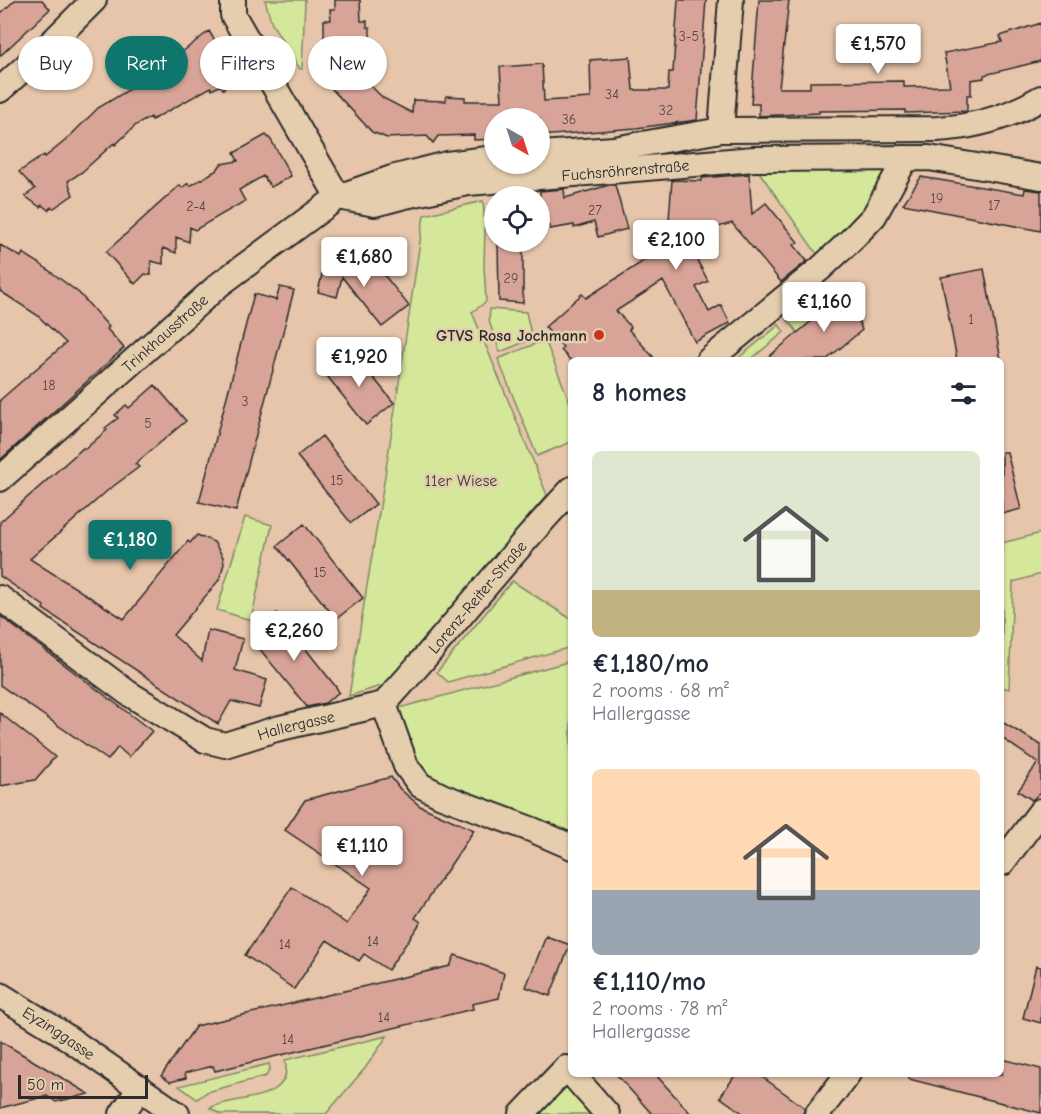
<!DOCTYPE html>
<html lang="en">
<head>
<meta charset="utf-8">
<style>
	:root { --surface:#fff; --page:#f2f2f3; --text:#1f2937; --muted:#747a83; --accent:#0f766e }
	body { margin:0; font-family:"Comic Neue",sans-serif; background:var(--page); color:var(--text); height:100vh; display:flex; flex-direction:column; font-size:22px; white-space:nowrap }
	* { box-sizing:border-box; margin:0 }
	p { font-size:20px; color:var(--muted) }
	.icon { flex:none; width:33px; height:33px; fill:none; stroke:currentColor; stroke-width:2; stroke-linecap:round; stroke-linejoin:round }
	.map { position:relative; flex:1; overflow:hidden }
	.drawer { position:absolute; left:568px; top:357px; width:436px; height:720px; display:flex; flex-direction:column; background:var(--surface); border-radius:9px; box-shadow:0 2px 4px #0004 }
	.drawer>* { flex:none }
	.guide { position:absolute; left:18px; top:36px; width:460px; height:54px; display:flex; gap:12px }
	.needle { width:39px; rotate:141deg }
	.fabs { position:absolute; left:484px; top:108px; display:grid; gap:12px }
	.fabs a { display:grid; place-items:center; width:66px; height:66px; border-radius:50%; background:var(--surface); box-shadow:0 2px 4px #0004; font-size:30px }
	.scale { position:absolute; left:18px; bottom:15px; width:130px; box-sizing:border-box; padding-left:6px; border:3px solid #2b2b2b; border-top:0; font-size:16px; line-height:21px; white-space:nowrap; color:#2b2b2b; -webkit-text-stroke:4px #e5ceae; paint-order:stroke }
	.price { position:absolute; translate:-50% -51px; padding:0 14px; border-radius:6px; background:#fff; color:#222; font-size:20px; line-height:39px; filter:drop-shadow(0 2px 3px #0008) }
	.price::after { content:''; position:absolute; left:50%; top:36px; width:18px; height:14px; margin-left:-9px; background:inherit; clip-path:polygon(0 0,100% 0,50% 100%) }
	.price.selected { background:var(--accent); color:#fff }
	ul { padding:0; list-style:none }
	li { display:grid; align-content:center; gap:12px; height:318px; padding:0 24px }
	li span { display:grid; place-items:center; height:186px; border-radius:9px; color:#555 }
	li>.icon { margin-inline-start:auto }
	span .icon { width:108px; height:108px; fill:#fffc; stroke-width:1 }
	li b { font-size:26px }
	h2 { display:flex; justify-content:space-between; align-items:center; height:72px; padding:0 24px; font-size:26px }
	.pill { padding:0 21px; border-radius:27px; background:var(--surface); box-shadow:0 2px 4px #0004; font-size:21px; line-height:54px }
	.pill.selected { background:var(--accent); color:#fff }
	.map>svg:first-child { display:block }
</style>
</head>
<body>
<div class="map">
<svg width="1041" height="1114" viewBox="0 0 1041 1114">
	<rect width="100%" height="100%" fill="#e6c5aa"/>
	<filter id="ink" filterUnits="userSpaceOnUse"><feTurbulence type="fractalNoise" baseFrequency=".0167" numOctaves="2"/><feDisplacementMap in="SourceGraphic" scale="12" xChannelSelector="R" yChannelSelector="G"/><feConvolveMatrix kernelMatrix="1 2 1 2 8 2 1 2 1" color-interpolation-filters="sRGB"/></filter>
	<g filter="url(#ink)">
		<path fill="#d4e79b" stroke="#808963" stroke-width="1.5" d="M265 0H305L302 69H300L272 24Z
			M757 169H886C884 198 838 235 817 254Z
			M483 201 485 227 484 265 486 302 472 312 547 495 384 685 349 696 385 476 424 215Z
			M810 300 821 313 798 333 787 319Z
			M490 309 526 312 532 339 500 352 489 321Z
			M779 325 784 332 750 360H736Z
			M545 340 571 405V442L537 456 498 359Z
			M245 517 272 525 251 620 217 610Z
			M1041 533V574L1013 582 1009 689 1002 687V543Z
			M512 581 571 619V647L448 682 437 672Z
			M571 661V847L442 796 404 746 399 708Z
			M387 1036 366 1067 326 1114H220L210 1108C236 1095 295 1103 285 1060Z
			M269 1064 270 1069 266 1076 207 1092 197 1099 179 1086Z
			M566 1068 607 1114H522Z"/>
		<path fill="#d9a498" stroke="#2b2b2b" stroke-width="1.5" d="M15 0H42L50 9 0 56V14Z
			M335 0H360L361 21H367V27H370V45H367V53L354 52 367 82 383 98 412 113 413 100 446 101V96L465 97V101H502L500 67 542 64 544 101 591 98 590 60 630 57 633 90H668L669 72H673L678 0H706L697 120 636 128 540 136V118H495V139L474 140V135L438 136 433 143 427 136 387 138 372 132 332 89 330 83 331 40H324V20H331L330 9H335Z
			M759 0H789L779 88H810V82L904 81V87L950 86 944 53 1002 42 1000 36 1041 23V61L984 75V78L971 80V95H967V111L905 113V110L819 111V113L759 116V104H751Z
			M209 31 233 71 232 82 223 89 221 85 212 90 211 87 152 120 151 117 136 125 115 145 114 143 82 172 68 181 73 195 54 208 51 207 48 210 42 205 40 207 25 196 35 189 19 172 44 155 45 157 65 141 98 108 150 77Z
			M266 135 271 140 291 176 271 187 263 176 239 190 245 201 195 230 190 227 189 242 176 237V253L163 248V264L151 261V275L145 274 135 284 106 252 180 185 182 188 188 183 190 186 217 170 221 164 238 161 234 153Z
			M749 174 752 214 766 203 798 242 794 245 807 261 781 282 732 223 697 233 695 256 708 281 696 287 709 312 721 305 730 323 695 342 663 281 616 311 631 327 629 330 656 360H570L561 350 563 347 545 327 582 294 586 298 667 246 672 180 702 181V178Z
			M921 177 1024 194 1025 189 1041 191V231L903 204Z
			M609 185H615L627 229 598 237 594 222 574 228V225L550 229V226L540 228V191L564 189 565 198Z
			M498 242H523V303L499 301Z
			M0 245 21 257 23 253 39 263 79 293 109 327 107 329 124 348 0 460V400L66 343 37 315 0 291Z
			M326 257 364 268 373 261 409 306 382 327 342 277 337 297 318 292Z
			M984 269 1001 360H957L941 277Z
			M280 287 294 290 236 511 199 502 254 294 276 300Z
			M851 288 862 316 858 319 862 330 826 360H765Z
			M351 350 394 403 366 425 324 372Z
			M155 385 186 421 135 464 139 467 107 491 30 559 124 619 188 541 190 543 197 535 214 542 223 557 224 564 219 580 173 635 202 661 208 630 243 639 235 670 267 680 259 708 231 701 218 724 43 609 44 606 0 576V522L83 448 85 449 107 430 105 428 118 418 115 415 126 405 129 408Z
			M322 436 376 504 351 523 297 456Z
			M1002 452H1007L1021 509 1002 514Z
			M304 524 363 598 336 619 277 546Z
			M277 613 336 687 339 692 325 703 307 707 254 642 264 644 250 634Z
			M0 616 152 731 129 757 118 747 108 760 0 685Z
			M0 713 55 757 35 780 0 786Z
			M1002 722 1041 745V792L1032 800 1018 791 1038 763 1002 738Z
			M391 777 400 789 420 806 474 830 415 918 421 922 388 970 364 954 359 961 327 940 294 989 245 955 292 887 347 924 371 888 285 830 305 800Z
			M546 936 570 945 550 996 526 987Z
			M455 955 504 973 499 998 472 1004 473 1009 285 1054 215 1071 213 1066 185 1073 186 1078 170 1082 161 1076 196 1026 450 966Z
			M1036 966 1041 967V1023L1023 1018Z
			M0 1041 89 1094 56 1102 47 1096 0 1108Z
			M1002 1059 1041 1069V1113L909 1079V1074H1002Z
			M616 1074H655L691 1114H652Z
			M736 1074H758L805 1108 803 1114H744L720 1097Z"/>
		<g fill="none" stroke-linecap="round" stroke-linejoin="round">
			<defs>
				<g id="minor">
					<path d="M233 0V15L338 197"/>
					<path d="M0 90 48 46 94 0"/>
					<path d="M721 130 731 0"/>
					<path d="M540 154 614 149 721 130 937 129C975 127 1008 118 1041 98"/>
					<path id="s1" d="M338 197 375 204 405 196 468 183 754 159 929 158 1041 177"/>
					<path d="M709 360 821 268 851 240 874 216 906 158"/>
					<path id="s2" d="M0 479 220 284 338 197 392 178 447 164 495 158"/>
					<path id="s3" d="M0 598 128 693 205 740 225 745 276 729 384 704 406 766 420 785 442 796 533 830 572 847"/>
					<path id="s4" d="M384 704C448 634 506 558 572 489"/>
					<path d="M1002 863 1041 811"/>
					<path id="s5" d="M0 995 58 1031 177 1114"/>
					<path d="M572 1074 607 1114"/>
					<path d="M122 1114 140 1088"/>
					<path d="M522 1114 566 1068 572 1074"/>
					<path d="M817 1114 848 1074"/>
				</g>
			</defs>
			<use href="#minor" stroke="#2b2b2b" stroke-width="28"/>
			<use href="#minor" stroke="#e5ceae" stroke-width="24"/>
		</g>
	</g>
	<circle fill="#c8321e" stroke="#e5ceae" stroke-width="2" cx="599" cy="335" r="6"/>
	<g text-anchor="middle" stroke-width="5" stroke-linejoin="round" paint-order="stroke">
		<g font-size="14" fill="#564946">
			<text x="689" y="41">3-5</text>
			<text x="612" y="99">34</text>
			<text x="666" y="115">32</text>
			<text x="569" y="124">36</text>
			<text x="937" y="203">19</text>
			<text x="994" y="210">17</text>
			<text x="196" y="211">2-4</text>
			<text x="595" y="215">27</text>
			<text x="511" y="283">29</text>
			<text x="971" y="324">1</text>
			<text x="49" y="390">18</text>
			<text x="245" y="406">3</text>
			<text x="148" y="428">5</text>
			<text x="337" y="485">15</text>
			<text x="320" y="577">15</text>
			<text x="373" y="946">14</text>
			<text x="285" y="949">14</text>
			<text x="384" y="1022">14</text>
			<text x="288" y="1044">14</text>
		</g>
		<g font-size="16" fill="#2b2b2b" stroke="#e5ceae">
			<text dy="6" stroke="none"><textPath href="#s1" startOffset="291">Fuchsröhrenstraße</textPath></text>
			<text dy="6" stroke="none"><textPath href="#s2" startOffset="220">Trinkhausstraße</textPath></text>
			<text dy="6" stroke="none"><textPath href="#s4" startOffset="142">Lorenz-Reiter-Straße</textPath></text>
			<text dy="6" stroke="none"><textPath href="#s3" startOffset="344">Hallergasse</textPath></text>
			<text dy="6" stroke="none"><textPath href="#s5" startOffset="70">Eyzinggasse</textPath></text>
		</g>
		<g font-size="16" font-weight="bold" fill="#2b2b2b" stroke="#e5ceae" text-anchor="end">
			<text x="587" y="341">GTVS Rosa Jochmann</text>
		</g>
		<g font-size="16" fill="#3c3e36" stroke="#e5ceae">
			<text x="461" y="486">11er Wiese</text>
		</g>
	</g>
</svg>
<div class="fabs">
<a><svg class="needle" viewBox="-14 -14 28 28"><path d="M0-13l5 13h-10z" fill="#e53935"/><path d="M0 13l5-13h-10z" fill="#747a83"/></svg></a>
<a><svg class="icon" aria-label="locate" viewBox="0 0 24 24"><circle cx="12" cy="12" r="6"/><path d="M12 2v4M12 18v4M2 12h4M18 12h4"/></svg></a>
</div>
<div class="scale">50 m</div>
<b class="price" style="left:878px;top:75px">€1,570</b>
<b class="price" style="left:676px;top:271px">€2,100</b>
<b class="price" style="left:364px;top:288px">€1,680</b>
<b class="price" style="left:824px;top:333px">€1,160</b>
<b class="price" style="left:359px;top:388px">€1,920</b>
<b class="price selected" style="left:130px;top:571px">€1,180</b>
<b class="price" style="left:294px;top:662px">€2,260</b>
<b class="price" style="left:362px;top:877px">€1,110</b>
<div class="guide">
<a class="pill">Buy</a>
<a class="pill selected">Rent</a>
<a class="pill">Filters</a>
<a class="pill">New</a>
</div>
<section class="drawer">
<h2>8 homes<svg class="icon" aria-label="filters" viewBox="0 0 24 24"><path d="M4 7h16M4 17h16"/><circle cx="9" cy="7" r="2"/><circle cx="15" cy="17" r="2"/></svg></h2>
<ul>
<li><span style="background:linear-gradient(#dfe7d0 75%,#c2b280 0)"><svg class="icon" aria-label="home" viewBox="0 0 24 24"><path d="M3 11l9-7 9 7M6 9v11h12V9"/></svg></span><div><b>€1,180/mo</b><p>2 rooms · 68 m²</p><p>Hallergasse</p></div></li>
<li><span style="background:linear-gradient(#ffd9b3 65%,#9aa5b1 0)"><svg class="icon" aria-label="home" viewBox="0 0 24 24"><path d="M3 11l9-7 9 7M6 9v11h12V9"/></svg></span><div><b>€1,110/mo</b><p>2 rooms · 78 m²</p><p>Hallergasse</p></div></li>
</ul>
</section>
</div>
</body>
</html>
